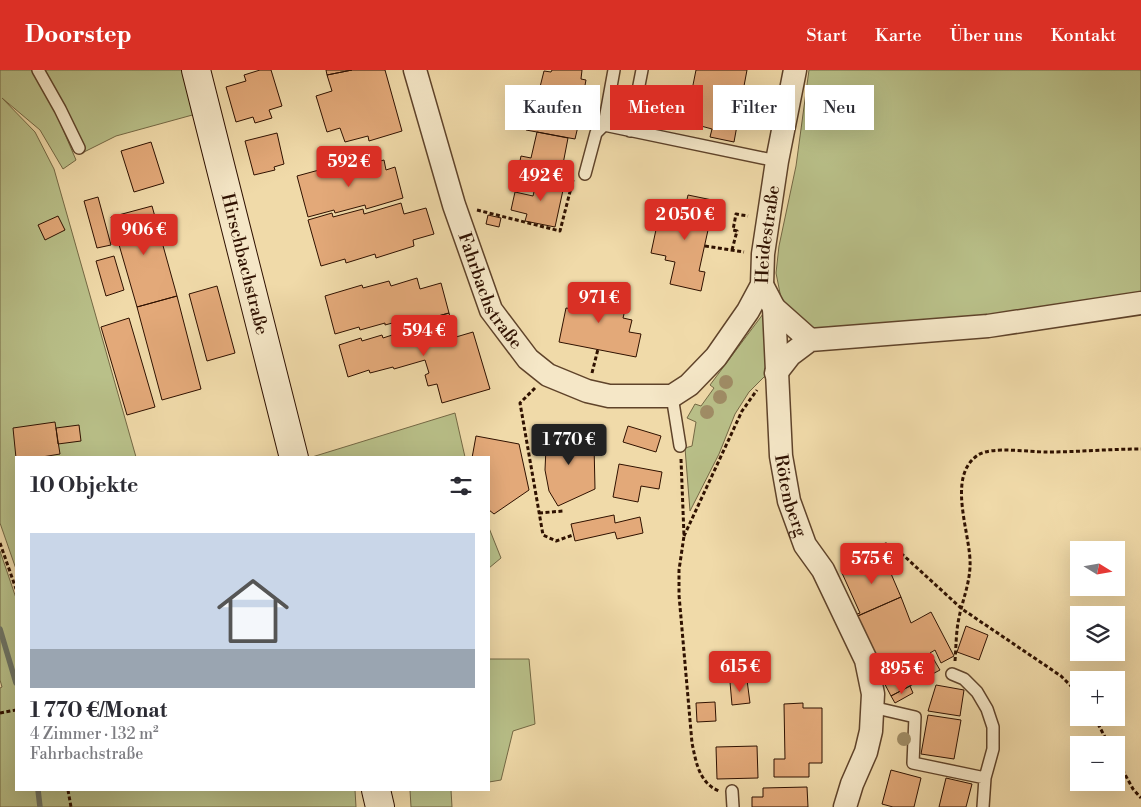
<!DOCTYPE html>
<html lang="de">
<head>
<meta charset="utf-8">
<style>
	:root { --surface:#fff; --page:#f7f7f7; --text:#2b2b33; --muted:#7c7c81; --line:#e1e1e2; --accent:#d93025 }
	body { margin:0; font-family:"Libre Bodoni",serif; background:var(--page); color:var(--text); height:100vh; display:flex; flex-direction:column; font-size:19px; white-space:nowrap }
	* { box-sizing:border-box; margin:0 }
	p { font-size:16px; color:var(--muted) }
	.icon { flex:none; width:28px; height:28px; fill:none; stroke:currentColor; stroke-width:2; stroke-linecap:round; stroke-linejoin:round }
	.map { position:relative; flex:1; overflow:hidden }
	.drawer { position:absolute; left:15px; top:386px; width:475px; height:335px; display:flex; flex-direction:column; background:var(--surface); border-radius:0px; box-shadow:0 5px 20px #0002 }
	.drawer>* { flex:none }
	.hud { position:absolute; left:505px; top:15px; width:475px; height:45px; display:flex; gap:10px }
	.needle { width:32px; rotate:101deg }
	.controls { position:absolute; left:1070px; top:471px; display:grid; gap:10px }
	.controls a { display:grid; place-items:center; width:55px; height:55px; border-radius:0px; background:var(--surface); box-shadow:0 5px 20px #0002; font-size:25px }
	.price { position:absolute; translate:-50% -42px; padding:0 11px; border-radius:5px; background:var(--accent); color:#fff; font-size:16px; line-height:32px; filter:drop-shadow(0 1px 2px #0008) }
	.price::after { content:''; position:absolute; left:50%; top:30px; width:15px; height:11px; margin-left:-8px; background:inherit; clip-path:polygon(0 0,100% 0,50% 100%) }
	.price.selected { background:#222; color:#fff }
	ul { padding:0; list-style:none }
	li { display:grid; align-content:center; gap:10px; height:265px; padding:0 15px }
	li+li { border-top:1px solid var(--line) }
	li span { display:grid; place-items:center; height:155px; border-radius:0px; color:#555 }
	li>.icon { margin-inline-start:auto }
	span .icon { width:90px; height:90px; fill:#fffc; stroke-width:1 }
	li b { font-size:21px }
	h2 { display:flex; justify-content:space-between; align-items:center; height:60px; padding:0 15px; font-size:21px }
	.pill { padding:0 18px; border-radius:0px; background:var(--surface); box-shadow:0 5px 20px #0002; font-size:18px; line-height:45px }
	.pill.selected { background:var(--accent); color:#fff }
	header { display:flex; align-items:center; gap:30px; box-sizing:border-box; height:70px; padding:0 25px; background:var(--accent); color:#fff }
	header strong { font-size:24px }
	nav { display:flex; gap:28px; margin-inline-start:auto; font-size:18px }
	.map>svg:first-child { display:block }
</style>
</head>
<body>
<header>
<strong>Doorstep</strong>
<nav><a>Start</a><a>Karte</a><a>Über uns</a><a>Kontakt</a></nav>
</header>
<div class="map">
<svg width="1141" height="737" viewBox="0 0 1141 737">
	<rect width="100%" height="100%" fill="#f0daa9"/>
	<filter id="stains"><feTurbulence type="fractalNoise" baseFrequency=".004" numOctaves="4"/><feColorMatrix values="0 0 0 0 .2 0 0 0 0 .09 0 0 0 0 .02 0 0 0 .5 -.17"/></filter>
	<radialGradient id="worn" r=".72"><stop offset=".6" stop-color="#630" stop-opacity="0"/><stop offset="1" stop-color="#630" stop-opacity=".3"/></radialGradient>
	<path fill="#b9c089" stroke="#746844" d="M0 0H32L56 43 76 90 63 99 40 60 2 28 35 62 54 99 136 387 16 388V499L0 453Z
		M45 0H183L196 44 116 66 84 82 64 35Z
		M809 0H1141V230L989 252 814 260 782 233 776 203 779 176 796 96Z
		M766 240 769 302 749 322 735 344 719 384 690 441 685 378 692 376 696 352 687 348 695 334 701 336 714 318 710 315Z
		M455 343 465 387H312Z
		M489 458 501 488 489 498Z
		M0 481 16 528V720H355L356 737H0V618L2 617 0 610Z
		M489 589H529L535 654 513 661 501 710 489 712Z
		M410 720H451L452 737H411Z"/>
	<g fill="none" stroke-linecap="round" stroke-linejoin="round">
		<path stroke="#6f7667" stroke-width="5.5" d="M0 559 16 613
			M38 720 40 737"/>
	</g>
	<path fill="#e3a979" stroke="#2f1100" d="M260 0H271L282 36 269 40 272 48 255 53 253 47 236 52 226 17 246 11 244 5Z
		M326 0H352L327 5Z
		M352 0H385L402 61 369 71 368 66 345 72 340 58 327 62 316 26 332 21 327 5Z
		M552 0H582L581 9 586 10 583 26 540 17 544 1 551 2Z
		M696 0H747L741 32 733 31 731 37 740 39 734 72 710 67 712 59 701 56 702 51 681 47 687 19 692 20Z
		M544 18 578 25 573 51 579 52 575 69 526 60 530 41 540 43Z
		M537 62 568 68 563 94 568 95 565 111 518 101 521 86 531 88Z
		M277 63 284 94 274 97 275 100 254 105 245 71Z
		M151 72 164 113 134 122 121 81Z
		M384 90 386 100 395 97 403 128 366 139 365 135 335 143 334 140 308 147 297 106 319 100 320 104 353 95 354 98Z
		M538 105 565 111 555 157 525 151 527 144 511 140 515 122 533 126Z
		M688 125 717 131 713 152 710 151 699 201 705 202 701 221 670 214 675 192 665 190 666 186 651 183 660 141 677 145 678 142 684 143Z
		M98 127 111 175 97 178 84 131Z
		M401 133 404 144 426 138 434 164 413 170 414 176 376 188 375 184 346 193 345 189 321 196 308 150 332 143 333 147 363 139 364 144Z
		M152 136 177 226 137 237 111 147Z
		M488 145 501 148 499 157 486 154Z
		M58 146 65 160 45 170 38 155Z
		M114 186 124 220 106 226 96 191Z
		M417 208 420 219 441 213 449 243 413 253 411 248 385 255V253L360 260 359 257 335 264 325 226 362 215 363 218 389 211 391 216Z
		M217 216 235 283 207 291 189 224Z
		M576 217 628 228 623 248 632 250 629 262 641 264 636 287 559 272 566 238 572 239Z
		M177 226 201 319 162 330 137 237Z
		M449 243 456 267 473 262 490 319 442 333 437 314 428 316 425 305 429 303 425 290 394 299 393 297 370 303 369 300 348 307 339 275 361 268 362 271 382 265 383 268 414 258 413 253Z
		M129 248 155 337 127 345 101 257Z
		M55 352 60 384 36 388H16L13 358Z
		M79 355 81 371 58 374 56 358Z
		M552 356 594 374 595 419 558 436 549 421 545 400 546 377Z
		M628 356 661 366 656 382 623 372Z
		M476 366 519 374 529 420 494 444 489 440V388H472Z
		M619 394 662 402 659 419 641 416 638 432 613 427Z
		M614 445 615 453 640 447 643 463 617 469 615 462 575 471 571 454Z
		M883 485 901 527 858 546 857 544 860 543 842 503Z
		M901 527 911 553 931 542 954 586 941 593 935 580 930 583 940 600 891 626 866 578 855 547Z
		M966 556 988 565 979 590 957 582Z
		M747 610 750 633 732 635 730 612Z
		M936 615 964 620 960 646 928 641Z
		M910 616 913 623 895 633 891 626Z
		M715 632 716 651 697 652 696 633Z
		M803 633V638H822V693H809V707H774V689H785L784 634Z
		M928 645 961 650 954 689 921 684Z
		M757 676 758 708 717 709 716 677Z
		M891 700 921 708 914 737H893L882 734Z
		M946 708 972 714 966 737H939Z
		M807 717 808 737H752V727H763V718Z"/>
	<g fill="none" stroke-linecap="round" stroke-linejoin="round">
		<defs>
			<path id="lane" d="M38 0 60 39 79 78
				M604 55 777 91
				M630 61 642 0
				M585 104 596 63 604 55 614 0
				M672 326 680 376
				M952 604 964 609 977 622 987 639 993 657V679L985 708 983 737
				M872 637 915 647 913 693 985 708
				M732 721 733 737"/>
			<g id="street">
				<path id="s1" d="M415 0 454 135 491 240 528 289 548 305 587 321 609 326H672L689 315 716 287 748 241 762 215 763 184 777 91 795 0"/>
				<path id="s2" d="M762 215 774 238 781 386 789 431 805 475 823 500 866 590 873 624 871 661 866 682 852 714 845 737"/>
				<path d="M774 238 810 270"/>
				<path d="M776 303 790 285 810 270 988 256 1141 233"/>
			</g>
			<g id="secondary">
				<path id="s3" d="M196 0 294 388"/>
				<path d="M376 720 380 737"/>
			</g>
		</defs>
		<use href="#lane" stroke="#5f432a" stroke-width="14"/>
		<use href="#street" stroke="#5f432a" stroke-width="25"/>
		<use href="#secondary" stroke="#2f1100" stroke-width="30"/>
		<path stroke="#2f1100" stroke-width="3" stroke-dasharray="4 2.5" stroke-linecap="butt" d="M477 140 560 161 573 110
			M705 176 744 182
			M732 180 737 161 733 160 736 144 748 146
			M592 303 598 279
			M535 318 520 333 543 465 556 471 573 465
			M681 389 684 466 679 500V525L692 673C696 692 699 713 719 721
			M539 443 563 441
			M684 466 742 341 757 320
			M0 473 16 519
			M842 492 886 474 903 485 962 539 1061 606 1079 624
			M955 591C956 578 956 565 958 553 961 534 969 517 970 497 972 466 945 407 978 385 992 376 1029 382 1046 382 1078 382 1109 379 1141 379
			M0 643 16 640
			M1095 648 1109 675
			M1116 688 1133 719 1141 728
			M68 720 71 737"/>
		<use href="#lane" stroke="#f5e7c7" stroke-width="11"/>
		<use href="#street" stroke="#f5e7c7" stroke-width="22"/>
		<use href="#secondary" stroke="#f5e7c7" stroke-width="28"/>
	</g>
	<g fill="#a08d66">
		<circle cx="726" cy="312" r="7"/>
		<circle cx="720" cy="327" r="7"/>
		<circle cx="707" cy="342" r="7"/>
		<circle cx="904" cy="669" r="7"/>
	</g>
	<g text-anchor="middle" stroke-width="4.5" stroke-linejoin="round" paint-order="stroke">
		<g font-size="18" fill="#2f1100" stroke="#f5e7c7">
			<text dy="6" stroke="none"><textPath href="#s1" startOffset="662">Heidestraße</textPath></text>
			<text dy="6" stroke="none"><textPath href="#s3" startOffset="200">Hirschbachstraße</textPath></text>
			<text dy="6" stroke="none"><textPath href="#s1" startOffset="234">Fahrbachstraße</textPath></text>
			<text dy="6" stroke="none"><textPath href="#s2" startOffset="215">Rötenberg</textPath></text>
		</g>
	</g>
	<rect width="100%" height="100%" filter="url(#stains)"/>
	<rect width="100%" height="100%" fill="url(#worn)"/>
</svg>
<div class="controls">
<a><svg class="needle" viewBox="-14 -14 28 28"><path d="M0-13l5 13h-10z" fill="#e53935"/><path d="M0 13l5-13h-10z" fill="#7c7c81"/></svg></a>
<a><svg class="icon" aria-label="layers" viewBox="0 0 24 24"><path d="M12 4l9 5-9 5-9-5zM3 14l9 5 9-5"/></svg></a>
<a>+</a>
<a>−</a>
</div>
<b class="price" style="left:349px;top:118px">592 €</b>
<b class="price" style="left:541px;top:132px">492 €</b>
<b class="price" style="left:685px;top:171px">2 050 €</b>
<b class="price" style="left:144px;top:186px">906 €</b>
<b class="price" style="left:599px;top:254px">971 €</b>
<b class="price" style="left:424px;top:287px">594 €</b>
<b class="price selected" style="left:569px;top:396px">1 770 €</b>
<b class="price" style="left:872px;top:515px">575 €</b>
<b class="price" style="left:740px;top:623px">615 €</b>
<b class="price" style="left:902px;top:625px">895 €</b>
<div class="hud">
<a class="pill">Kaufen</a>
<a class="pill selected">Mieten</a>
<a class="pill">Filter</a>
<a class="pill">Neu</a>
</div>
<section class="drawer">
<h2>10 Objekte<svg class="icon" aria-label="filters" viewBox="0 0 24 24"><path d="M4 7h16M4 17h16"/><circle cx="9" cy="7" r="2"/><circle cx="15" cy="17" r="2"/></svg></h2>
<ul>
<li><span style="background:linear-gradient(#c9d6e8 75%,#9aa5b1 0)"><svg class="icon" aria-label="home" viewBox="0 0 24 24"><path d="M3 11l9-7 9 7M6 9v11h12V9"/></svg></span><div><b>1 770 €/Monat</b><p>4 Zimmer · 132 m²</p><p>Fahrbachstraße</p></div></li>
</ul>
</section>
</div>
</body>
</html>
